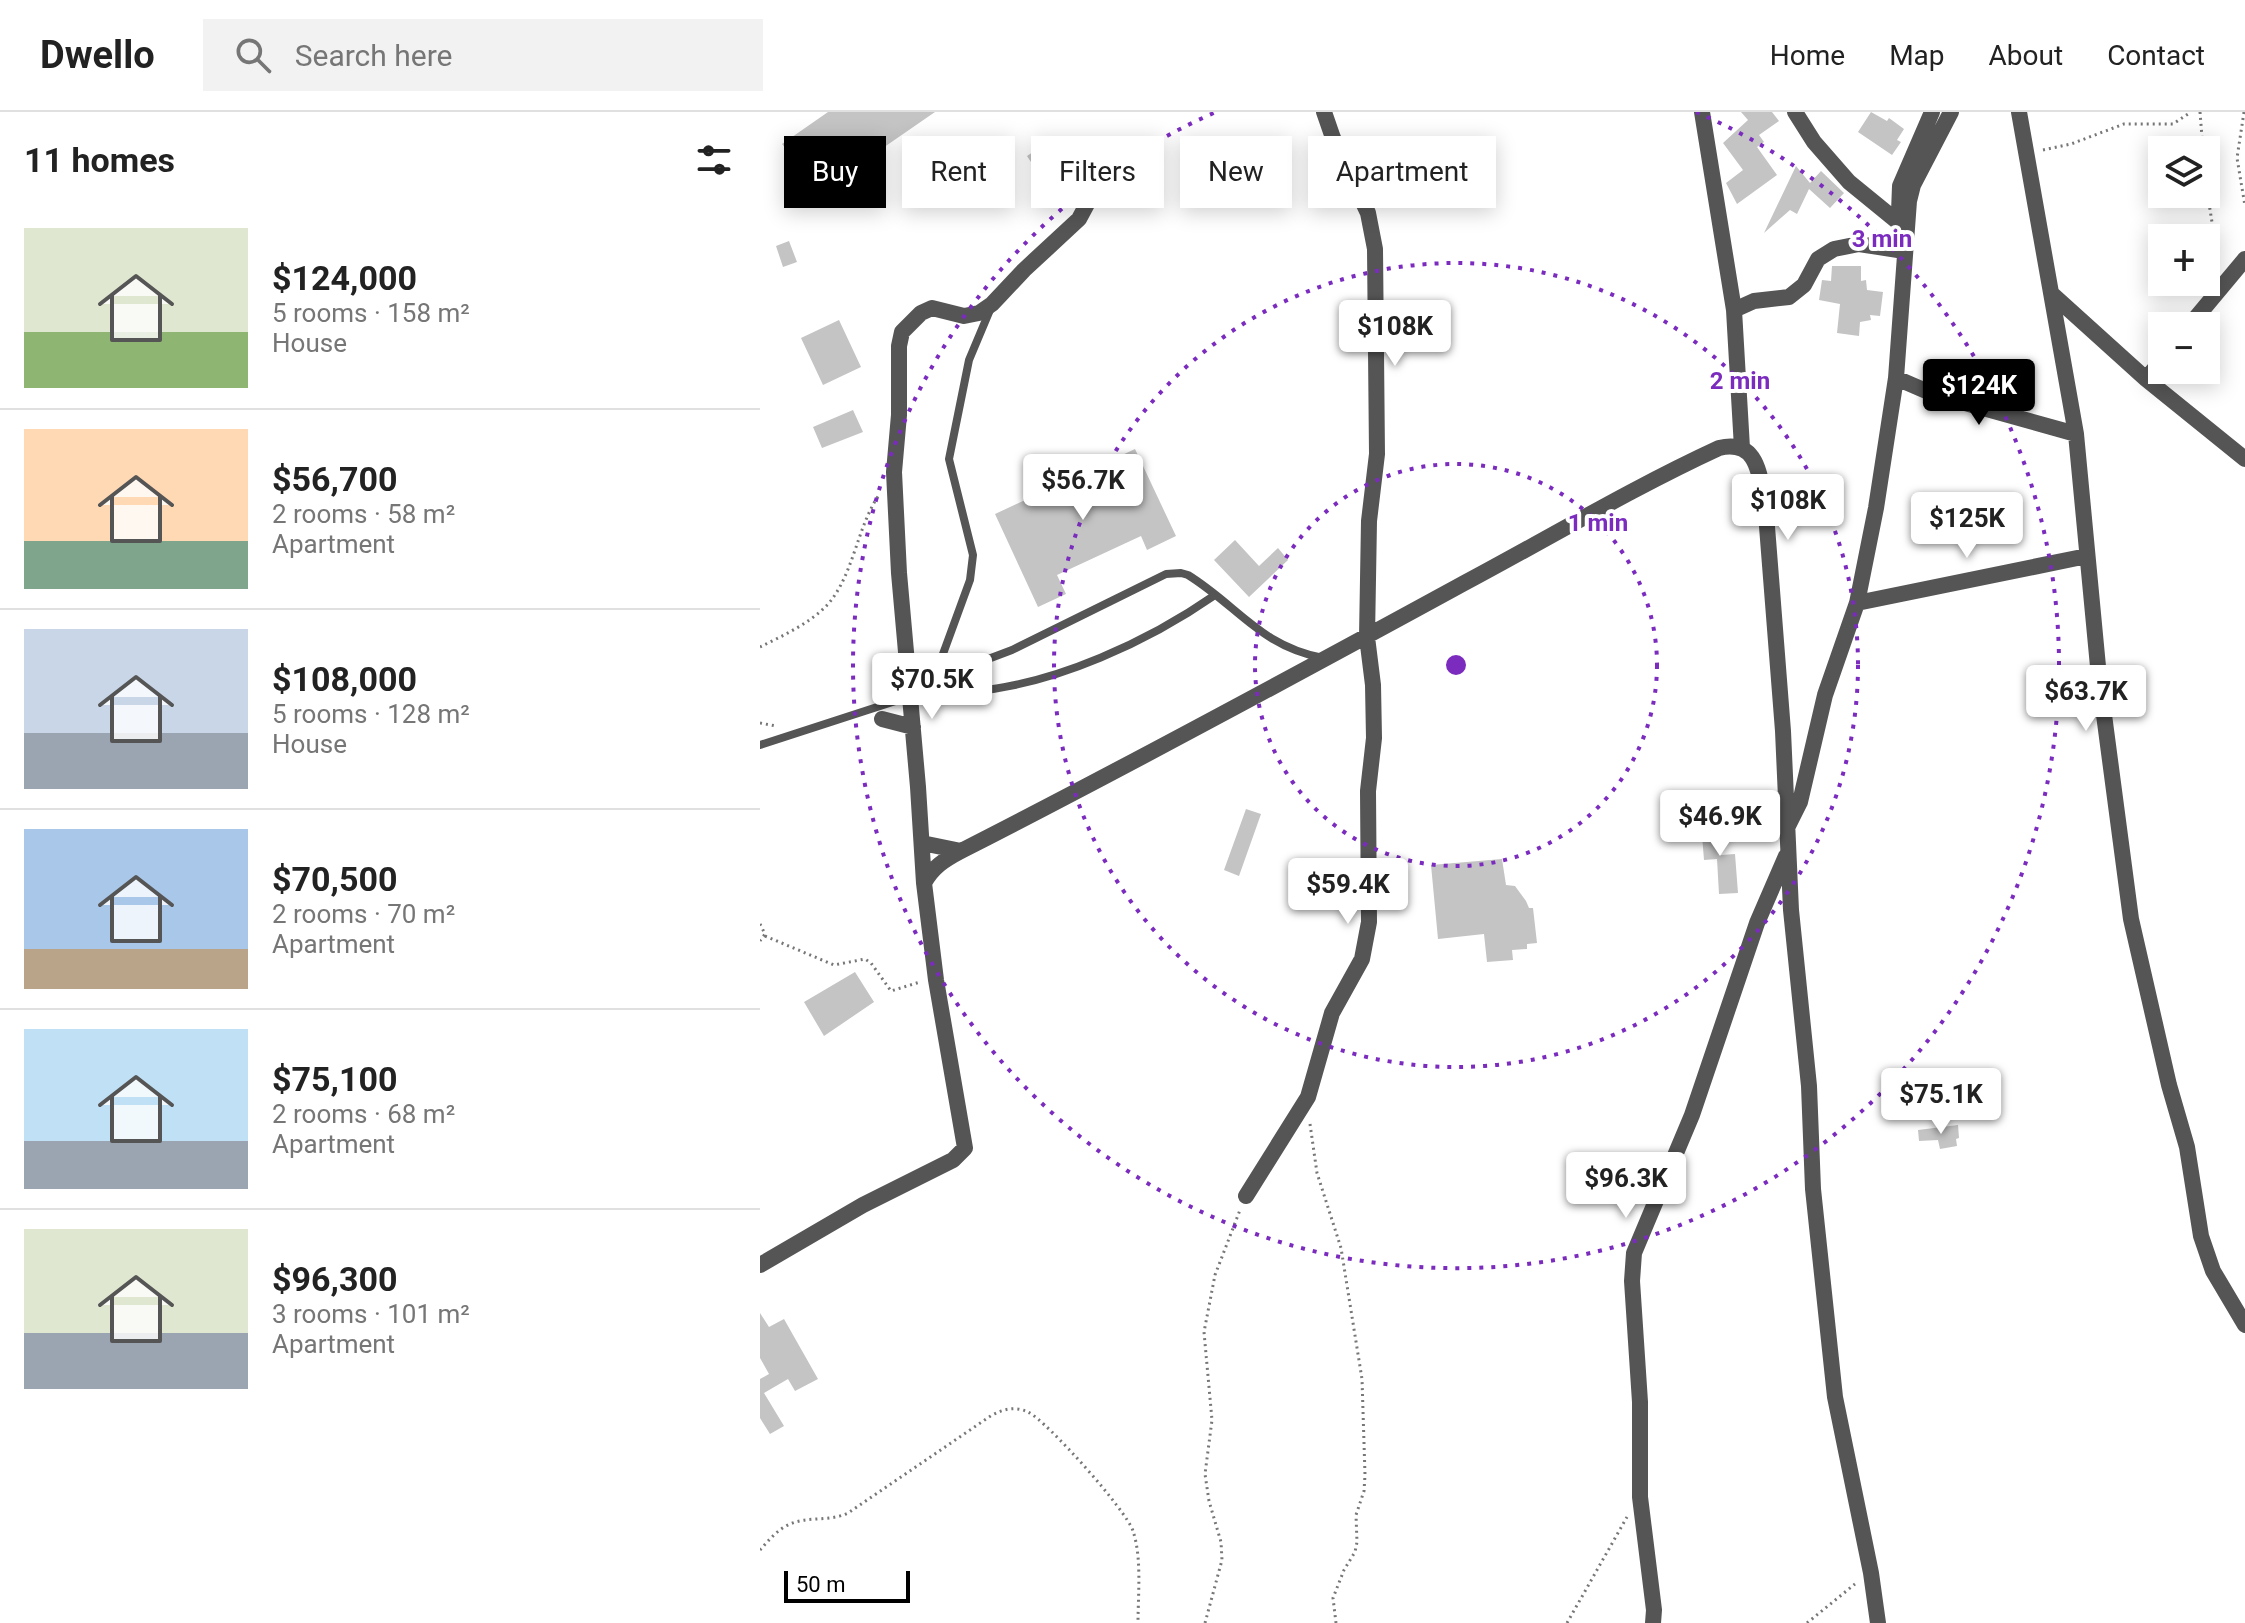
<!DOCTYPE html>
<html lang="en">
<head>
<meta charset="utf-8">
<style>
	:root { --surface:#fff; --page:#f2f2f2; --text:#222; --muted:#767676; --line:#e0e0e0; --accent:#000 }
	body { margin:0; font-family:Roboto,sans-serif; background:var(--page); color:var(--text); height:100vh; display:flex; flex-direction:column; font-size:30px; white-space:nowrap }
	* { box-sizing:border-box; margin:0 }
	p { font-size:26px; color:var(--muted) }
	.icon { flex:none; width:44px; height:44px; fill:none; stroke:currentColor; stroke-width:2; stroke-linecap:round; stroke-linejoin:round }
	.map { position:relative; flex:1; overflow:hidden }
	.details { display:flex; flex-direction:column; background:var(--surface); width:760px }
	.details>* { flex:none }
	.banner { position:absolute; left:24px; top:24px; width:760px; height:72px; display:flex; gap:16px }
	.tools { position:absolute; left:1388px; top:24px; display:grid; gap:16px }
	.tools a { display:grid; place-items:center; width:72px; height:72px; border-radius:0px; background:var(--surface); box-shadow:0 4px 20px #0003; font-size:40px }
	.scale { position:absolute; left:24px; bottom:20px; width:126px; box-sizing:border-box; padding-left:8px; border:4px solid #000; border-top:0; font-size:22px; line-height:28px; white-space:nowrap; color:#000; -webkit-text-stroke:6px #fff; paint-order:stroke }
	.price { position:absolute; translate:-50% -68px; padding:0 18px; border-radius:8px; background:#fff; color:#222; font-size:26px; line-height:52px; filter:drop-shadow(0 2px 4px #0008) }
	.price::after { content:''; position:absolute; left:50%; top:48px; width:24px; height:18px; margin-left:-12px; background:inherit; clip-path:polygon(0 0,100% 0,50% 100%) }
	.price.current { background:var(--accent); color:#fff }
	ul { padding:0; list-style:none }
	li { display:flex; align-items:center; gap:24px; height:200px; padding:0 24px }
	li+li { border-top:2px solid var(--line) }
	li span { display:grid; place-items:center; flex:none; width:224px; height:160px; border-radius:0px; color:#555 }
	li>.icon { margin-inline-start:auto }
	span .icon { width:96px; height:96px; fill:#fffc; stroke-width:1 }
	li b { font-size:34px }
	h2 { display:flex; justify-content:space-between; align-items:center; height:96px; padding:0 24px; font-size:34px }
	.pill { padding:0 28px; border-radius:0px; background:var(--surface); box-shadow:0 4px 20px #0003; font-size:28px; line-height:72px }
	.pill.current { background:var(--accent); color:#fff }
	header { display:flex; align-items:center; gap:48px; box-sizing:border-box; height:112px; padding:0 40px; background:var(--surface); border-bottom:2px solid var(--line) }
	header strong { font-size:38px }
	nav { display:flex; gap:44px; margin-inline-start:auto; font-size:28px }
	.search { width:560px; height:72px; background:var(--page); display:flex; align-items:center; gap:20px; box-sizing:border-box; padding:0 28px; border-radius:0px; color:var(--muted); font-size:30px }
	main { display:flex; flex:1; min-height:0 }
	.map>svg:first-child { display:block }
</style>
</head>
<body>
<header>
<strong>Dwello</strong>
<div class="search"><svg class="icon" aria-label="search" viewBox="0 0 24 24"><circle cx="10" cy="10" r="6"/><path d="M15 15l6 6"/></svg>Search here</div>
<nav><a>Home</a><a>Map</a><a>About</a><a>Contact</a></nav>
</header>
<main>
<section class="details">
<h2>11 homes<svg class="icon" aria-label="filters" viewBox="0 0 24 24"><path d="M4 7h16M4 17h16"/><circle cx="9" cy="7" r="2"/><circle cx="15" cy="17" r="2"/></svg></h2>
<ul>
<li><span style="background:linear-gradient(#dfe7d0 65%,#8fb573 0)"><svg class="icon" aria-label="home" viewBox="0 0 24 24"><path d="M3 11l9-7 9 7M6 9v11h12V9"/></svg></span><div><b>$124,000</b><p>5 rooms · 158 m²</p><p>House</p></div></li>
<li><span style="background:linear-gradient(#ffd9b3 70%,#7fa58c 0)"><svg class="icon" aria-label="home" viewBox="0 0 24 24"><path d="M3 11l9-7 9 7M6 9v11h12V9"/></svg></span><div><b>$56,700</b><p>2 rooms · 58 m²</p><p>Apartment</p></div></li>
<li><span style="background:linear-gradient(#c9d6e8 65%,#9aa5b1 0)"><svg class="icon" aria-label="home" viewBox="0 0 24 24"><path d="M3 11l9-7 9 7M6 9v11h12V9"/></svg></span><div><b>$108,000</b><p>5 rooms · 128 m²</p><p>House</p></div></li>
<li><span style="background:linear-gradient(#a9c7e8 75%,#b9a48a 0)"><svg class="icon" aria-label="home" viewBox="0 0 24 24"><path d="M3 11l9-7 9 7M6 9v11h12V9"/></svg></span><div><b>$70,500</b><p>2 rooms · 70 m²</p><p>Apartment</p></div></li>
<li><span style="background:linear-gradient(#bfe0f5 70%,#9aa5b1 0)"><svg class="icon" aria-label="home" viewBox="0 0 24 24"><path d="M3 11l9-7 9 7M6 9v11h12V9"/></svg></span><div><b>$75,100</b><p>2 rooms · 68 m²</p><p>Apartment</p></div></li>
<li><span style="background:linear-gradient(#dfe7d0 65%,#9aa5b1 0)"><svg class="icon" aria-label="home" viewBox="0 0 24 24"><path d="M3 11l9-7 9 7M6 9v11h12V9"/></svg></span><div><b>$96,300</b><p>3 rooms · 101 m²</p><p>Apartment</p></div></li>
</ul>
</section>
<div class="map">
<svg width="1485" height="1511" viewBox="0 0 1485 1511">
	<rect width="100%" height="100%" fill="#fff"/>
	<path fill="#c4c4c4" d="M68 0H175L62 78 48 57 44 59 22 32Z
		M981 0H1012L1019 9 999 23 1004 30 997 35 1017 63 977 92 966 71 983 58 963 31 988 8Z
		M1111 0 1127 9 1129 6 1144 17 1137 28 1141 30 1132 43 1098 20Z
		M279 36 289 52 277 59 267 44Z
		M177 38 197 73 172 87 170 83 163 87 152 67 157 62 152 52Z
		M1036 54 1050 71 1061 59 1084 81 1070 96 1049 77 1037 102 1030 98 1004 121Z
		M29 129 37 150 23 155 16 134Z
		M1072 154H1101V169L1106 168 1107 178 1123 180 1120 204 1110 203 1111 208 1100 210 1099 224 1077 221 1080 192 1059 188 1062 168 1071 169Z
		M79 208 101 255 63 273 41 226Z
		M93 298 103 320 62 336 53 315Z
		M375 337 416 424 387 438 381 424 297 463 306 482 278 495 235 402Z
		M1026 362 1060 363 1059 385 1026 384Z
		M475 428 499 454 518 436 528 448 489 485 454 448Z
		M486 697 501 702 479 764 464 758Z
		M958 709 961 743 975 742 978 781 959 782 957 747 944 748 941 710Z
		M742 747 746 773 755 774 766 789 769 796H773L777 831 767 832V837L752 838 753 848 727 850 724 822 678 827 671 753Z
		M95 860 114 890 64 924 44 890Z
		M1198 1013 1199 1026 1196 1027 1197 1034 1180 1037 1178 1028 1159 1029 1158 1018Z
		M0 1201 9 1215 24 1207 58 1267 35 1279 28 1267 4 1281 24 1314 10 1322 0 1306V1267L9 1262 0 1246Z"/>
	<g fill="none" stroke-linecap="round" stroke-linejoin="round">
		<path stroke="#777" stroke-width="3" stroke-dasharray="2 4" stroke-linecap="butt" d="M1440 0 1443 38
			M1484 0 1477 46 1485 94
			M1283 38 1311 32 1364 12H1413L1431 0
			M1446 72 1459 155
			M0 535C24 523 51 511 69 491 94 461 97 415 119 383
			M0 611 16 614
			M0 812 5 822 0 829
			M5 824 74 853 105 847 111 851 131 879 160 870
			M550 1012 557 1061 581 1136 602 1267 605 1363 604 1379 596 1403 597 1430 595 1440 584 1458 573 1486 576 1511
			M0 1438C9 1428 18 1417 30 1412 48 1404 69 1410 88 1401L232 1303C244 1297 255 1294 268 1300 287 1309 367 1399 373 1419 382 1446 378 1482 378 1511
			M445 1511 462 1448 461 1430 449 1389 445 1362 452 1308 444 1220 455 1163 480 1098
			M807 1511 867 1405
			M1047 1511 1095 1472"/>
		<path stroke="#555" stroke-width="8" d="M172 572 210 468 213 443 189 347 209 248 230 198
			M165 577C181 578 198 581 215 579 296 572 389 529 455 483
			M0 633 151 584 199 558 252 538 406 462 421 461 428 463C478 494 500 534 563 546"/>
		<path stroke="#555" stroke-width="16" d="M942 0 974 198 982 336
			M1035 0 1054 30 1089 70 1138 110
			M1259 0 1316 322 1339 565 1371 807 1409 973 1427 1035 1441 1124 1453 1159 1485 1213
			M1139 100 1140 74 1172 0
			M1293 183 1386 267 1485 347
			M974 198 994 189 1029 185 1044 173 1058 147 1074 137 1099 132 1138 138
			M1429 214 1485 147
			M1136 266 1173 282 1316 322
			M1386 267 1402 248
			M1097 491 1327 444
			M122 607 153 615
			M1028 714 1040 690 1065 583 1097 491 1116 396 1136 266 1149 89 1153 73 1191 0
			M162 731 201 739
			M164 771C173 755 184 748 201 739 368 654 532 565 697 475 784 429 870 377 959 336 997 327 999 361 1005 389L1023 619 1031 798 1049 974 1053 1077 1075 1285 1111 1461 1118 1511
			M486 1084 548 985 572 901 602 847 609 810 608 679 614 626 613 573 607 525 609 409 617 342 615 137 608 101 573 26 564 0
			M0 1153 103 1093 193 1048 205 1036 176 868 164 771 158 675 139 461 134 360 139 303V234L142 220 161 201 172 196 204 204 219 201 232 192 264 158 319 107 334 79 348 32
			M893 1511 894 1498 880 1385V1290L872 1169 874 1141 932 1003 997 811 1026 744"/>
	</g>
	<g fill="none" stroke="#7b2cbf" stroke-width="4" stroke-dasharray="4 8">
		<circle cx="696" cy="553" r="201"/>
		<circle cx="696" cy="553" r="402"/>
		<path d="M936 0A603 603 0 1 1 456 0"/>
	</g>
	<circle cx="696" cy="553" r="12" fill="#7b2cbf" stroke="#fff" stroke-width="4"/>
	<g font-size="24" text-anchor="middle" font-weight="bold" fill="#7b2cbf" stroke="#fff" stroke-width="8" stroke-linejoin="round" paint-order="stroke">
		<text x="1122" y="135">3 min</text>
		<text x="980" y="277">2 min</text>
		<text x="838" y="419">1 min</text>
	</g>
</svg>
<div class="tools">
<a><svg class="icon" aria-label="layers" viewBox="0 0 24 24"><path d="M12 4l9 5-9 5-9-5zM3 14l9 5 9-5"/></svg></a>
<a>+</a>
<a>−</a>
</div>
<div class="scale">50 m</div>
<b class="price" style="left:635px;top:256px">$108K</b>
<b class="price current" style="left:1219px;top:315px">$124K</b>
<b class="price" style="left:323px;top:410px">$56.7K</b>
<b class="price" style="left:1028px;top:430px">$108K</b>
<b class="price" style="left:1207px;top:448px">$125K</b>
<b class="price" style="left:172px;top:609px">$70.5K</b>
<b class="price" style="left:1326px;top:621px">$63.7K</b>
<b class="price" style="left:960px;top:746px">$46.9K</b>
<b class="price" style="left:588px;top:814px">$59.4K</b>
<b class="price" style="left:1181px;top:1024px">$75.1K</b>
<b class="price" style="left:866px;top:1108px">$96.3K</b>
<div class="banner">
<a class="pill current">Buy</a>
<a class="pill">Rent</a>
<a class="pill">Filters</a>
<a class="pill">New</a>
<a class="pill">Apartment</a>
</div>
</div>
</main>
</body>
</html>
